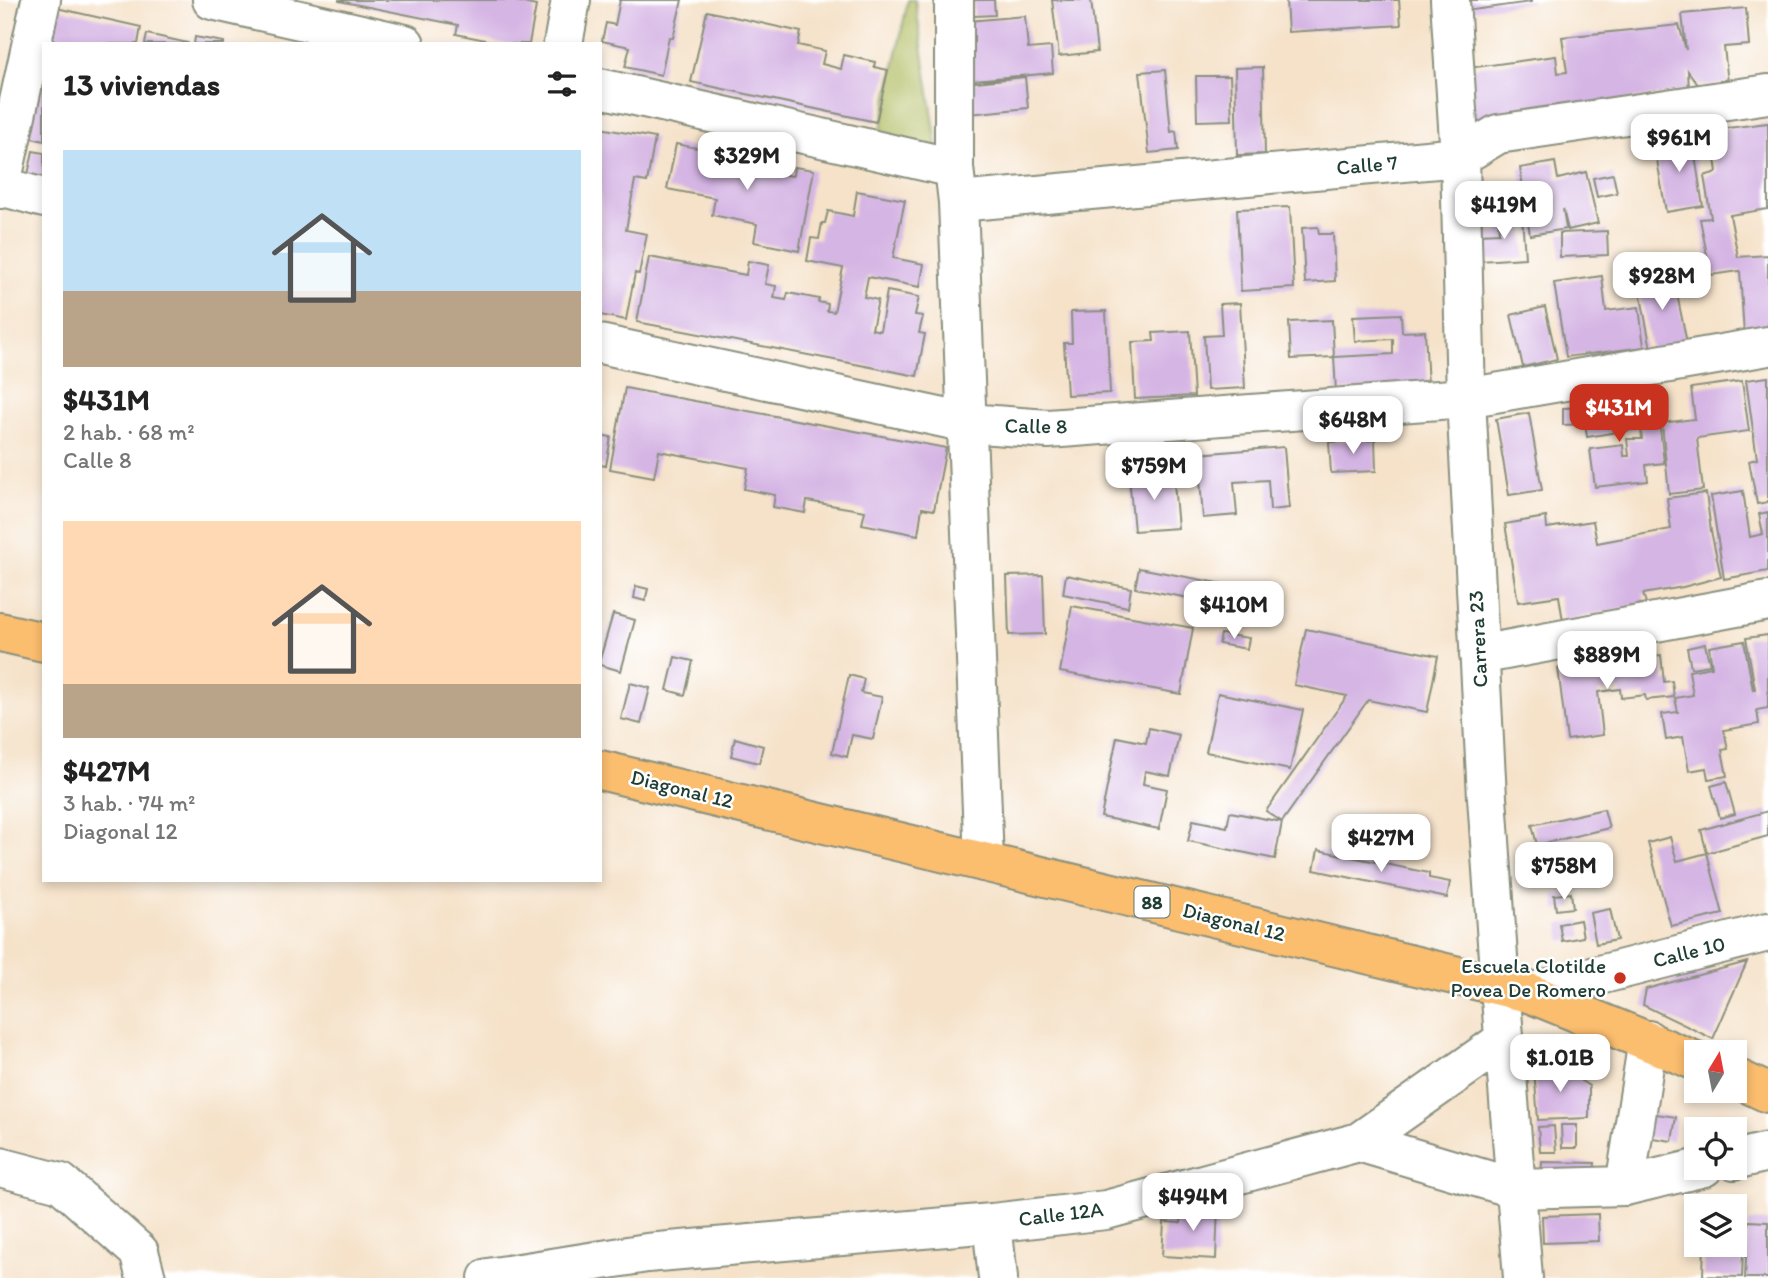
<!DOCTYPE html>
<html lang="es">
<head>
<meta charset="utf-8">
<style>
	:root { --surface:#fff; --page:#f6f6f6; --text:#222; --muted:#767676; --accent:#c8321e }
	body { margin:0; font-family:Itim,sans-serif; background:var(--page); color:var(--text); height:100vh; display:flex; flex-direction:column; font-size:26px; white-space:nowrap }
	* { box-sizing:border-box; margin:0 }
	p { font-size:23px; color:var(--muted) }
	.icon { flex:none; width:38px; height:38px; fill:none; stroke:currentColor; stroke-width:2; stroke-linecap:round; stroke-linejoin:round }
	.map { position:relative; flex:1; overflow:hidden }
	.side { position:absolute; left:42px; top:42px; width:560px; height:840px; display:flex; flex-direction:column; background:var(--surface); border-radius:0px; box-shadow:0 4px 10px #0003 }
	.side>* { flex:none }
	.needle { width:46px; rotate:10deg }
	.tools { position:absolute; left:1684px; top:1040px; display:grid; gap:14px }
	.tools a { display:grid; place-items:center; width:63px; height:63px; border-radius:0px; background:var(--surface); box-shadow:0 4px 10px #0003; font-size:35px }
	.price { position:absolute; translate:-50% -60px; padding:0 16px; border-radius:14px; background:#fff; color:#222; font-size:23px; line-height:46px; filter:drop-shadow(0 2px 4px #0008) }
	.price::after { content:''; position:absolute; left:50%; top:42px; width:21px; height:16px; margin-left:-10px; background:inherit; clip-path:polygon(0 0,100% 0,50% 100%) }
	.price.current { background:var(--accent); color:#fff }
	ul { padding:0; list-style:none }
	li { display:grid; align-content:center; gap:14px; height:371px; padding:0 21px }
	li span { display:grid; place-items:center; height:217px; border-radius:0px; color:#555 }
	li>.icon { margin-inline-start:auto }
	span .icon { width:126px; height:126px; fill:#fffc; stroke-width:1 }
	li b { font-size:30px }
	h2 { display:flex; justify-content:space-between; align-items:center; height:84px; padding:0 21px; font-size:30px }
	.map>svg:first-child { display:block }
</style>
</head>
<body>
<div class="map">
<svg width="1768" height="1278" viewBox="0 0 1768 1278">
	<rect width="100%" height="100%" fill="#fff"/>
	<filter id="ink" filterUnits="userSpaceOnUse"><feTurbulence type="fractalNoise" baseFrequency=".0143" numOctaves="2"/><feDisplacementMap in="SourceGraphic" scale="14" xChannelSelector="R" yChannelSelector="G"/><feConvolveMatrix kernelMatrix="1 2 1 2 8 2 1 2 1" color-interpolation-filters="sRGB"/></filter>
	<filter id="wash" filterUnits="userSpaceOnUse"><feTurbulence type="fractalNoise" baseFrequency=".00686" numOctaves="4" result="noise"/><feDisplacementMap in="SourceGraphic" scale="28" xChannelSelector="R" yChannelSelector="G"/><feGaussianBlur stdDeviation="1.57" result="paint"/><feColorMatrix in="noise" values="0 0 0 0 0 0 0 0 0 0 0 0 0 0 0 0 0 1.4 0 .05"/><feComposite in="paint" operator="in"/></filter>
	<g filter="url(#wash)">
		<rect width="100%" height="100%" fill="#f5e2c9"/>
		<path fill="#aeba5c" stroke="#667c48" stroke-width="2" d="M908 0H915L939 157 878 143Z"/>
		<g id="blocks">
			<path fill="#d5b5e4" d="M339 0H515V1L536 6 529 44H505L456 34 458 25 339 1Z
				M620 0H682L673 38 669 37 661 75 625 67 630 47 602 41 606 23 615 25Z
				M973 0H994L995 15 974 16Z
				M1052 0H1091L1097 52 1059 56Z
				M1286 0H1399L1401 25 1288 32Z
				M1457 0H1531V2L1459 12Z
				M52 7 141 27 138 44H44Z
				M1746 8 1749 45 1724 47 1728 83 1699 86 1688 71 1689 90 1469 126 1461 69 1556 56 1558 73 1567 72 1562 37 1679 25 1686 50 1682 14Z
				M707 11 801 32 798 45 825 51 822 64 841 69 844 55 875 62 874 67 888 70 876 122 691 82Z
				M1025 16 1028 49 1051 47 1053 73 962 81 957 22Z
				M147 34 188 43V44H145Z
				M195 37 224 42V44H194Z
				M44 51V141L24 136Z
				M1263 67 1265 154 1237 155 1235 68Z
				M1165 70 1171 132 1176 131 1178 150 1149 153 1140 72Z
				M1196 76H1230L1232 120 1197 121Z
				M1025 77 1028 108 969 114 966 83Z
				M1768 123V209L1730 215 1738 257 1768 255V331L1744 335 1740 271 1711 275 1700 219 1711 218 1704 176 1717 172 1711 130Z
				M600 128 655 138 647 182 635 180 626 230 647 234 639 274 635 273 626 320 600 315Z
				M1692 137 1703 206 1666 212 1654 143Z
				M676 144 769 162 767 172 793 176 794 167 814 170 799 251 754 242 757 224 712 215 715 198 667 189Z
				M33 151 44 153V188L26 184Z
				M1555 162 1558 179 1586 172 1598 223 1568 230 1563 209 1566 229 1530 235 1520 168Z
				M1613 174 1617 193 1597 197 1593 178Z
				M857 191 905 200 893 258 924 264 920 287 868 277 864 297 878 300 872 329 880 331 887 291 919 297 915 315 923 316 919 333 925 334 917 376 637 322 649 257 746 275 748 261 769 265 765 284 776 286 774 298 786 300 788 293 819 299 818 302 828 304 827 311 834 312 843 268 807 261 811 238 819 239 822 223H825L828 211 853 216Z
				M1290 207 1294 288 1241 291 1237 209Z
				M1522 215 1525 258 1480 261 1479 234 1499 233 1498 217Z
				M1318 227 1319 234H1333L1335 281 1305 283 1302 228Z
				M1607 231 1608 255 1560 257V233Z
				M1673 275 1687 343 1651 349 1638 281Z
				M1602 276 1606 311 1639 307 1644 347 1566 357 1554 283Z
				M1240 303 1245 388 1207 390 1204 336 1222 335 1220 304Z
				M1545 307 1557 359 1523 367 1511 315Z
				M1106 311 1110 393 1067 395 1064 343H1072L1071 312Z
				M1401 314 1402 332 1425 331 1428 386 1336 391 1334 357 1291 359 1289 322 1332 320 1334 357 1393 354V339L1355 341 1353 316Z
				M1190 331 1194 396 1135 399 1132 342 1154 341 1153 333Z
				M1768 377V502L1757 504 1749 461 1757 459 1746 380Z
				M1742 381 1749 431 1697 438 1703 490 1669 494 1662 423 1695 419 1691 388Z
				M625 388 946 448 934 510 922 508 918 535 862 524 865 511 807 501 805 513 773 507 775 495 744 489 748 468 659 451 654 477 610 469Z
				M1636 404 1640 423 1659 420 1664 463 1646 465 1648 481 1595 487 1590 449 1623 445 1624 456H1629L1627 439H1642L1641 428 1587 437 1585 424 1563 425V408L1585 407 1583 412Z
				M1529 413 1542 490 1509 495 1496 419Z
				M600 435 611 437 606 466 600 465Z
				M1375 440 1376 471 1331 473 1329 442Z
				M1284 447 1289 508 1270 510 1268 480 1234 482 1237 515 1203 518 1198 454Z
				M1173 472 1178 528 1134 531 1129 476Z
				M1743 491 1750 537 1763 534 1759 514 1768 512V571L1724 579 1711 496Z
				M1706 493 1711 531 1721 577 1683 587 1643 594 1646 603 1563 621 1559 596 1518 602 1505 524 1546 517 1547 528 1593 521 1597 543 1671 529 1667 498Z
				M1139 568 1224 584 1221 604 1135 588Z
				M1043 575 1045 634 1009 635 1007 576Z
				M1066 575 1131 588 1128 607 1063 594Z
				M636 586 648 589 645 601 634 598Z
				M1072 606 1193 628 1181 694 1060 672Z
				M613 614 635 620 621 671 600 665V659Z
				M1306 629 1438 656 1427 712 1368 700 1282 822 1275 859 1188 841 1193 820 1227 827 1230 812 1282 822 1266 811 1347 696 1294 685Z
				M1221 634 1249 638 1247 649 1219 644Z
				M1768 635V708L1757 710 1759 724 1724 730 1728 749 1722 750 1727 776 1708 779 1706 768 1689 771 1683 737 1666 740 1662 714 1678 712 1675 698 1693 695 1689 671 1712 667 1709 647 1744 641 1753 690 1755 689 1746 638Z
				M1705 644 1710 665 1691 668 1687 648Z
				M1661 655 1664 682 1672 681 1674 697 1646 700 1645 695 1621 698 1620 689 1598 692 1603 735 1567 740 1558 668 1617 661 1618 667 1641 664V657Z
				M675 657 693 661 685 695 667 690Z
				M849 675 864 679 861 693 882 697 873 739 852 735 847 757 832 753Z
				M630 683 650 688 641 724 621 719Z
				M1218 693 1303 710 1290 770 1206 752Z
				M1149 728 1179 735 1170 776 1145 771 1143 784 1167 789 1159 829 1101 817 1117 737 1146 743Z
				M735 738 763 746 759 763 731 756Z
				M1726 782 1735 814 1720 818 1711 786Z
				M1604 809 1609 828 1537 845 1532 825Z
				M1768 811V836L1707 853 1701 830Z
				M1670 837 1677 861 1707 853 1723 914 1671 926 1648 843Z
				M1318 850 1429 873V878L1450 882 1447 898 1314 870Z
				M1571 893 1573 908 1556 910 1554 895Z
				M1610 909 1617 940 1596 944 1590 913Z
				M1580 920 1583 937 1562 941 1559 924Z
				M1747 962 1713 1039 1643 1005 1646 989Z
				M1547 1059 1589 1086V1118L1538 1120 1534 1069Z
				M1650 1113 1676 1117 1672 1141 1646 1137Z
				M1561 1125H1577V1148H1562Z
				M1554 1126 1556 1152H1540L1538 1127Z
				M1542 1162 1595 1163 1594 1176H1541Z
				M1182 1202 1218 1204 1216 1259 1162 1256 1164 1222 1181 1223Z
				M1598 1214 1599 1241 1543 1243 1542 1216Z
				M1748 1221 1768 1222V1278H1745Z
				M1734 1222H1744L1742 1277 1703 1276 1704 1244H1734Z"/>
		</g>
	</g>
	<g filter="url(#ink)">
		<use href="#blocks" fill-opacity="0" stroke="#8a907e" stroke-width="2"/>
		<g fill="none" stroke-linecap="round" stroke-linejoin="round">
			<defs>
				<path id="minor" d="M212 0 405 44
					M954 0V168L958 202 984 862
					M1450 0 1460 157 1466 398 1487 797 1500 986 1523 1278
					M563 44 571 0
					M600 88 954 168
					M0 186 44 198
					M0 189 41 0
					M958 202 1460 157 1498 134 1768 94
					M600 344 967 423 1048 429 1466 398 1768 346
					M1479 655 1768 601
					M1529 993 1768 932
					M1359 1142 1504 1040
					M1734 1160 1768 1152
					M0 1167 61 1183 139 1252 146 1278
					M1625 1186 1648 1040
					M992 1223 998 1278
					M488 1278 647 1253 992 1223 1106 1210 1359 1142 1517 1189 1625 1186 1704 1167"/>
				<path id="highway" d="M0 632 44 642
					M600 770 1529 993 1696 1061
					M1734 1077 1768 1093"/>
			</defs>
			<use href="#minor" stroke="#8a907e" stroke-width="42"/>
			<use href="#highway" stroke="#8a907e" stroke-width="42"/>
			<use href="#minor" stroke="#fff" stroke-width="38"/>
			<use href="#highway" stroke="#fbbd6e" stroke-width="38"/>
		</g>
	</g>
	<circle fill="#c8321e" stroke="#fff" stroke-width="2.5" cx="1620" cy="978" r="7"/>
	<g text-anchor="middle" stroke-width="5" stroke-linejoin="round" paint-order="stroke">
		<rect fill="#fff" stroke="#627771" stroke-width="2" x="1134.5" y="886.5" width="35" height="31" rx="5"/>
		<g font-size="19" font-weight="bold" fill="#1f3d34">
			<text x="1152" y="909">88</text>
		</g>
		<g font-size="21" fill="#1f3d34" stroke="#fff">
			<text transform="translate(1367 165) rotate(-5)" y="7">Calle 7</text>
			<text transform="translate(1036 426) rotate(1)" y="7">Calle 8</text>
			<text transform="translate(1478 639) rotate(-93)" y="7">Carrera 23</text>
			<text transform="translate(682 789) rotate(14)" y="7">Diagonal 12</text>
			<text transform="translate(1234 922) rotate(14)" y="7">Diagonal 12</text>
			<text transform="translate(1689 952) rotate(-14)" y="7">Calle 10</text>
			<text transform="translate(1061 1214) rotate(-7)" y="7">Calle 12A</text>
		</g>
		<g font-size="21" fill="#1f3d34" stroke="#fff" text-anchor="end">
			<text x="1606" y="973">Escuela Clotilde<tspan x="1606" dy="24">Povea De Romero</tspan></text>
		</g>
	</g>
</svg>
<div class="tools">
<a><svg class="needle" viewBox="-14 -14 28 28"><path d="M0-13l5 13h-10z" fill="#e53935"/><path d="M0 13l5-13h-10z" fill="#767676"/></svg></a>
<a><svg class="icon" aria-label="locate" viewBox="0 0 24 24"><circle cx="12" cy="12" r="6"/><path d="M12 2v4M12 18v4M2 12h4M18 12h4"/></svg></a>
<a><svg class="icon" aria-label="layers" viewBox="0 0 24 24"><path d="M12 4l9 5-9 5-9-5zM3 14l9 5 9-5"/></svg></a>
</div>
<b class="price" style="left:1679px;top:174px">$961M</b>
<b class="price" style="left:747px;top:192px">$329M</b>
<b class="price" style="left:1504px;top:241px">$419M</b>
<b class="price" style="left:1662px;top:312px">$928M</b>
<b class="price current" style="left:1619px;top:444px">$431M</b>
<b class="price" style="left:1353px;top:456px">$648M</b>
<b class="price" style="left:1154px;top:502px">$759M</b>
<b class="price" style="left:1234px;top:641px">$410M</b>
<b class="price" style="left:1607px;top:691px">$889M</b>
<b class="price" style="left:1381px;top:874px">$427M</b>
<b class="price" style="left:1564px;top:902px">$758M</b>
<b class="price" style="left:1560px;top:1094px">$1.01B</b>
<b class="price" style="left:1193px;top:1233px">$494M</b>
<section class="side">
<h2>13 viviendas<svg class="icon" aria-label="filters" viewBox="0 0 24 24"><path d="M4 7h16M4 17h16"/><circle cx="9" cy="7" r="2"/><circle cx="15" cy="17" r="2"/></svg></h2>
<ul>
<li><span style="background:linear-gradient(#bfe0f5 65%,#b9a48a 0)"><svg class="icon" aria-label="home" viewBox="0 0 24 24"><path d="M3 11l9-7 9 7M6 9v11h12V9"/></svg></span><div><b>$431M</b><p>2 hab. · 68 m²</p><p>Calle 8</p></div></li>
<li><span style="background:linear-gradient(#ffd9b3 75%,#b9a48a 0)"><svg class="icon" aria-label="home" viewBox="0 0 24 24"><path d="M3 11l9-7 9 7M6 9v11h12V9"/></svg></span><div><b>$427M</b><p>3 hab. · 74 m²</p><p>Diagonal 12</p></div></li>
</ul>
</section>
</div>
</body>
</html>
